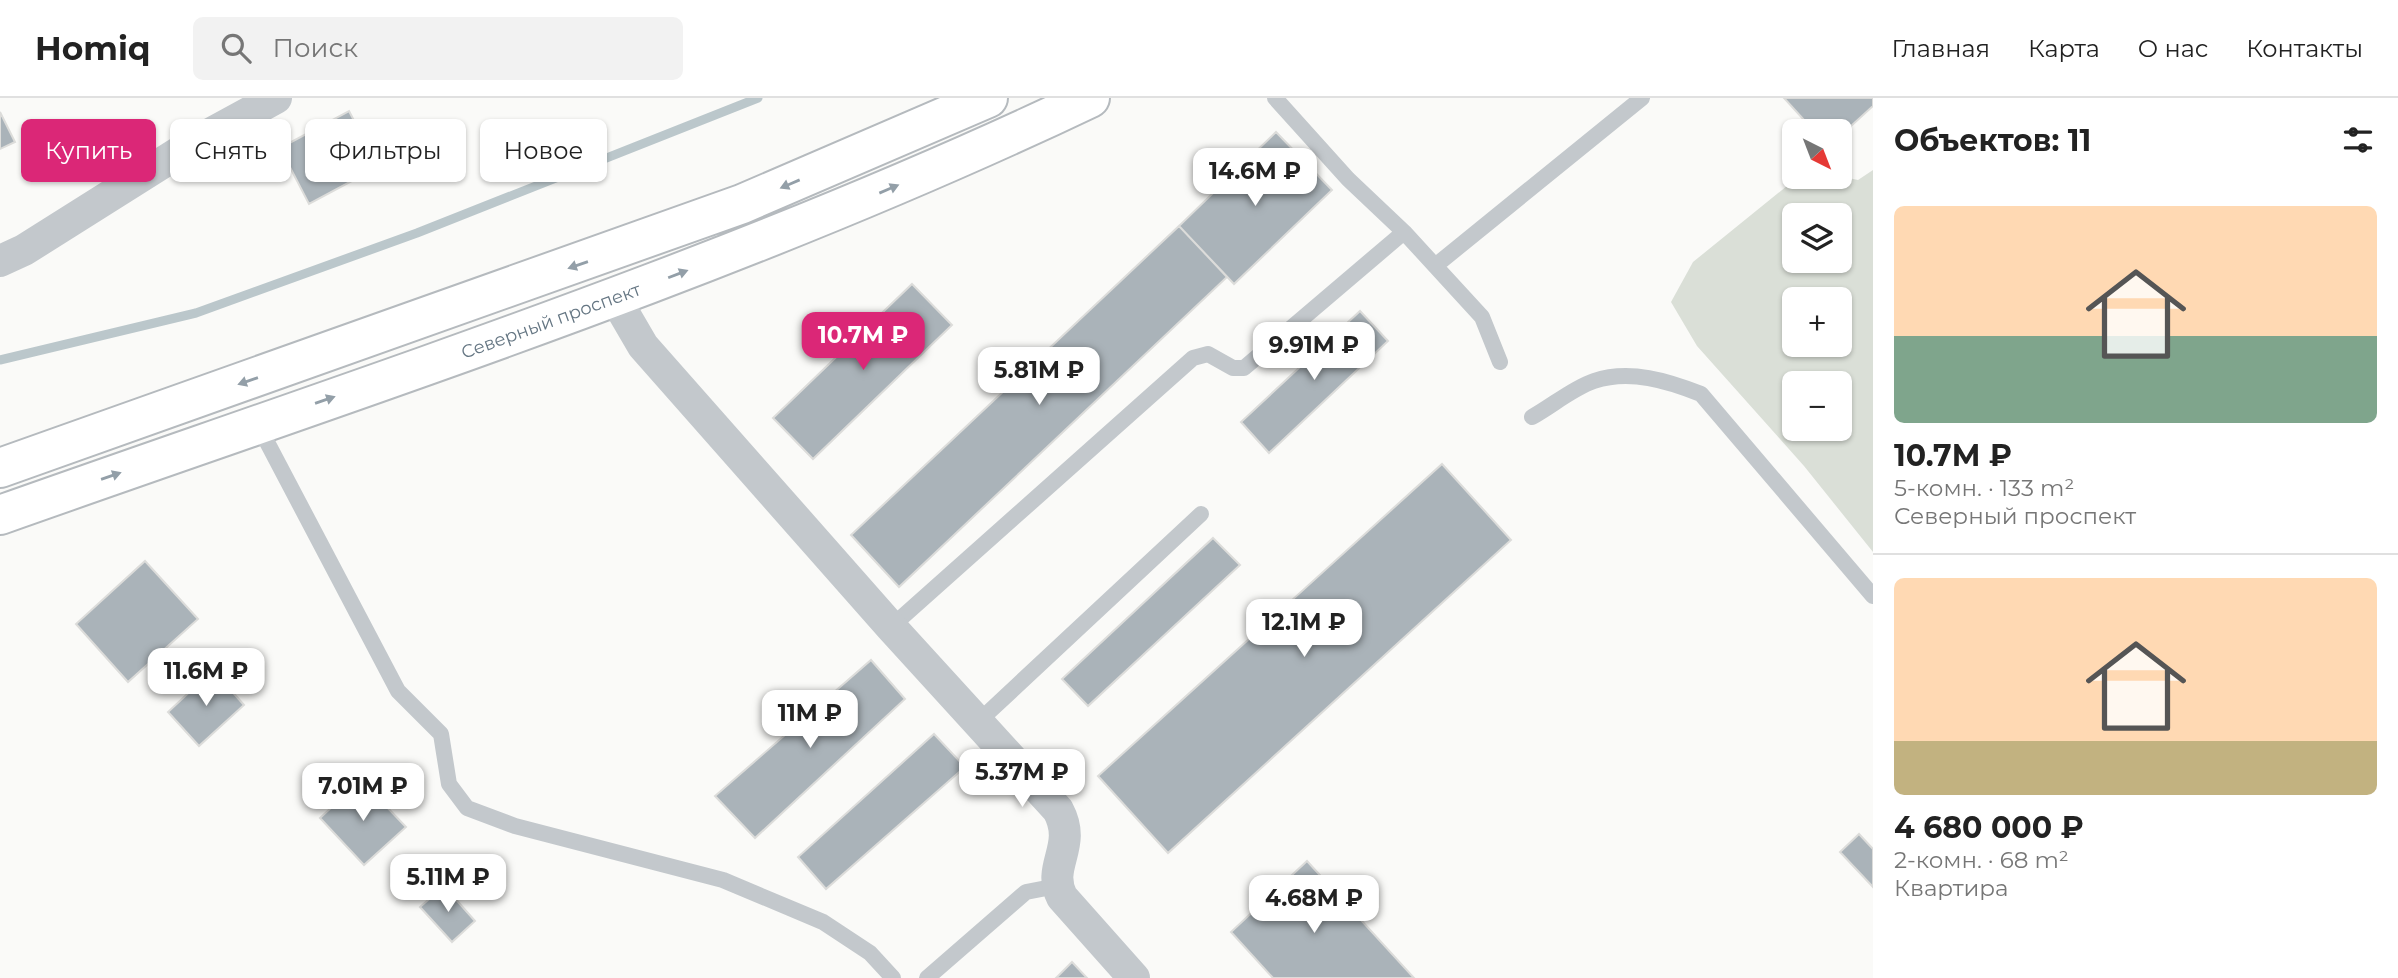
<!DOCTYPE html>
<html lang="ru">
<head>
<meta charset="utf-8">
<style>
	:root { --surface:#fff; --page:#f2f2f2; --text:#222; --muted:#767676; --line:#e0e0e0; --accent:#db2777 }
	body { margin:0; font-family:Montserrat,sans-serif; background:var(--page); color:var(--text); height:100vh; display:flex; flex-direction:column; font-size:26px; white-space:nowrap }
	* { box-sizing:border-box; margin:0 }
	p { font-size:23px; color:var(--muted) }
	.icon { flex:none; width:38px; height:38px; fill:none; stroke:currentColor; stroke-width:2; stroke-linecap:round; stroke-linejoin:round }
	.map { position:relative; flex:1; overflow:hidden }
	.drawer { display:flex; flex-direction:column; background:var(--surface); width:525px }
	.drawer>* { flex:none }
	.banner { position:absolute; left:21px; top:21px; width:665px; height:63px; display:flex; gap:14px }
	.needle { width:46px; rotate:138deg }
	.controls { position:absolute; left:1782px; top:21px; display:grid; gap:14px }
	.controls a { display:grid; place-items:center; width:70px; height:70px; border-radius:10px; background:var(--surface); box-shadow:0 2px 5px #0004; font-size:35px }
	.price { position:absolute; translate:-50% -60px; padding:0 16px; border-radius:14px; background:#fff; color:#222; font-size:23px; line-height:46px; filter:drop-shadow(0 2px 4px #0008) }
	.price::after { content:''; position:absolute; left:50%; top:42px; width:21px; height:16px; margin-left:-10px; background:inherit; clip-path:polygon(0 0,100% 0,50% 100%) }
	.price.selected { background:var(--accent); color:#fff }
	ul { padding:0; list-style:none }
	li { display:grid; align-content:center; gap:14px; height:371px; padding:0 21px }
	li+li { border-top:2px solid var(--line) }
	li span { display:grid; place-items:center; height:217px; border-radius:10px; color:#555 }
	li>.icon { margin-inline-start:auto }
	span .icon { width:126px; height:126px; fill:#fffc; stroke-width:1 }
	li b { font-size:30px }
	h2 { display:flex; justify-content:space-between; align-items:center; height:84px; padding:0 21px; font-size:30px }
	.chip { padding:0 24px; border-radius:10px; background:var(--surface); box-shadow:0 2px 5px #0004; font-size:24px; line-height:63px }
	.chip.selected { background:var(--accent); color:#fff }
	header { display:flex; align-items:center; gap:42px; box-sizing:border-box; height:98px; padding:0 35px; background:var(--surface); border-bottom:2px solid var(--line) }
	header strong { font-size:33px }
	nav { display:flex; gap:38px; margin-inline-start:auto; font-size:24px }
	.search { width:490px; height:63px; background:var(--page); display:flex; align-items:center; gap:18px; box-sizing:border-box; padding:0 24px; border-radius:10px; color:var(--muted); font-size:26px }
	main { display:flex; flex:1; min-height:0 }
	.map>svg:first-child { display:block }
</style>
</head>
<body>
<header>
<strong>Homiq</strong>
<div class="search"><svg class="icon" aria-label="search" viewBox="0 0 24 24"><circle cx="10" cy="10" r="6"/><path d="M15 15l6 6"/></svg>Поиск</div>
<nav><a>Главная</a><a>Карта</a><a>О нас</a><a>Контакты</a></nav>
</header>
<main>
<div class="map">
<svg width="1873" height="880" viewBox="0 0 1873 880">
	<rect width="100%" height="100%" fill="#fafaf8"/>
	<path fill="#dadfd7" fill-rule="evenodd" d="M1873 72V454L1804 368 1697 248 1671 204 1693 164 1798 79 1839 78 1858 82ZM1794 117H1839V163H1794ZM1794 201H1839V247H1794ZM1794 285H1839V331H1794Z"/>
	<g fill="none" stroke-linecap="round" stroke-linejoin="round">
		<path stroke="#bbc7cb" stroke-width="9" d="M0 262 196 215 417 135 758 0"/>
	</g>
	<path fill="#aab3b9" stroke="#dcdcda" stroke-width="2" d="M1784 0H1873V8L1839 39V33H1814Z
		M349 13 378 69 309 106 280 50Z
		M0 14 15 44 0 51Z
		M1276 34 1332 92 1234 186 1179 128Z
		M1179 128 1227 179 899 489 851 437Z
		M912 186 952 227 813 361 773 320Z
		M1360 213 1388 243 1269 355 1241 324Z
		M1442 366 1511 442 1168 755 1098 678Z
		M1213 440 1240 467 1088 608 1062 581Z
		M145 463 198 521 128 584 76 526Z
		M871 562 905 601 755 740 715 698Z
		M213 572 244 607 199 648 168 614Z
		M934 636 965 669 826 791 798 759Z
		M361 682 406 729 364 767 320 720Z
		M1859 736 1873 751V789L1840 754Z
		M1307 763 1414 880H1273L1231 834Z
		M444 788 475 823 452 844 420 809Z
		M1072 864 1087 880H1056Z"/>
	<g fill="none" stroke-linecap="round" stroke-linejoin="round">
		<defs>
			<path id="primary" d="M0 370 742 106 988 0
				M0 417C367 287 738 168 1090 0"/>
		</defs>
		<use href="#primary" stroke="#b5babe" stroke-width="42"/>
		<path stroke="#c3c8cc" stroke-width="16" d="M1275 0 1348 81 1404 134 1482 219 1500 264
			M1435 168 1642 0
			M1532 319C1552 308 1573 290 1594 283 1630 271 1668 283 1701 296L1873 498
			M258 327 398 593 441 636 449 686 467 710 515 728 723 782 823 824 870 855 893 880
			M891 529 1193 260 1208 256 1233 270H1244L1404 134
			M978 624 1201 416
			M927 880 1026 794 1057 788"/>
		<path stroke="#c3c8cc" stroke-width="32" d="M0 163 24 152 197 43 276 0
			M615 200 643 248 891 529 1058 712C1078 749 1046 767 1062 799L1134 880"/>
		<use href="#primary" stroke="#fff" stroke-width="38"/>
	</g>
	<defs><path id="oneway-solid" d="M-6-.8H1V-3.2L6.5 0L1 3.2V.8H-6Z" transform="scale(1.75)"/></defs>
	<g fill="#939fa8">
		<use href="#oneway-solid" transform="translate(790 86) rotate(157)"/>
		<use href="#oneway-solid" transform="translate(889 91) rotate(-23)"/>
		<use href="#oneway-solid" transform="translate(578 167) rotate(161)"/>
		<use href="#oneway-solid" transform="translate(678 176) rotate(-21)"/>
		<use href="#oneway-solid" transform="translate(248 283) rotate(161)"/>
		<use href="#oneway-solid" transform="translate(325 302) rotate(-19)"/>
		<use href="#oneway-solid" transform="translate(111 378) rotate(-19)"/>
	</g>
	<g text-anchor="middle" stroke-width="7" stroke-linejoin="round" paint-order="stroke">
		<g font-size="18" fill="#657683" stroke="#fff">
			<text transform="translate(551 223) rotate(-20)" y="6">Северный проспект</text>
		</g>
	</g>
</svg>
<div class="controls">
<a><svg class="needle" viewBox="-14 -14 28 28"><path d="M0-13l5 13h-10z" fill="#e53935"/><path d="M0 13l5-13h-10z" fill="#767676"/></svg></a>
<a><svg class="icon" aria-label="layers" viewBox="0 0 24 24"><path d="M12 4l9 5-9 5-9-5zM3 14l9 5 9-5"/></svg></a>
<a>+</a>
<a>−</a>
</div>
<b class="price" style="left:1255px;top:110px">14.6M ₽</b>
<b class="price selected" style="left:863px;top:274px">10.7M ₽</b>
<b class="price" style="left:1314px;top:284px">9.91M ₽</b>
<b class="price" style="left:1039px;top:309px">5.81M ₽</b>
<b class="price" style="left:1304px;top:561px">12.1M ₽</b>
<b class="price" style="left:206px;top:610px">11.6M ₽</b>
<b class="price" style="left:810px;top:652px">11M ₽</b>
<b class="price" style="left:1022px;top:711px">5.37M ₽</b>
<b class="price" style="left:363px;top:725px">7.01M ₽</b>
<b class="price" style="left:448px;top:816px">5.11M ₽</b>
<b class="price" style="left:1314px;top:837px">4.68M ₽</b>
<div class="banner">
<a class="chip selected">Купить</a>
<a class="chip">Снять</a>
<a class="chip">Фильтры</a>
<a class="chip">Новое</a>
</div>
</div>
<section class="drawer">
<h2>Объектов: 11<svg class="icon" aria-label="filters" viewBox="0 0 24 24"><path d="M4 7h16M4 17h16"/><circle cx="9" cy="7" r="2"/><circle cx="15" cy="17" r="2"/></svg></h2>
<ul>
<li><span style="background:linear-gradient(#ffd9b3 60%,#7fa58c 0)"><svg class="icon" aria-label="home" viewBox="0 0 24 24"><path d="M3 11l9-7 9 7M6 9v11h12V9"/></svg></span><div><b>10.7M ₽</b><p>5-комн. · 133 m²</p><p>Северный проспект</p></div></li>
<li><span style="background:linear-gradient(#ffd9b3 75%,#c2b280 0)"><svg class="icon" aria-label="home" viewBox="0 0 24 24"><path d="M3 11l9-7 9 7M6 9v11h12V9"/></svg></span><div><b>4 680 000 ₽</b><p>2-комн. · 68 m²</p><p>Квартира</p></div></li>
</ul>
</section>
</main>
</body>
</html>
